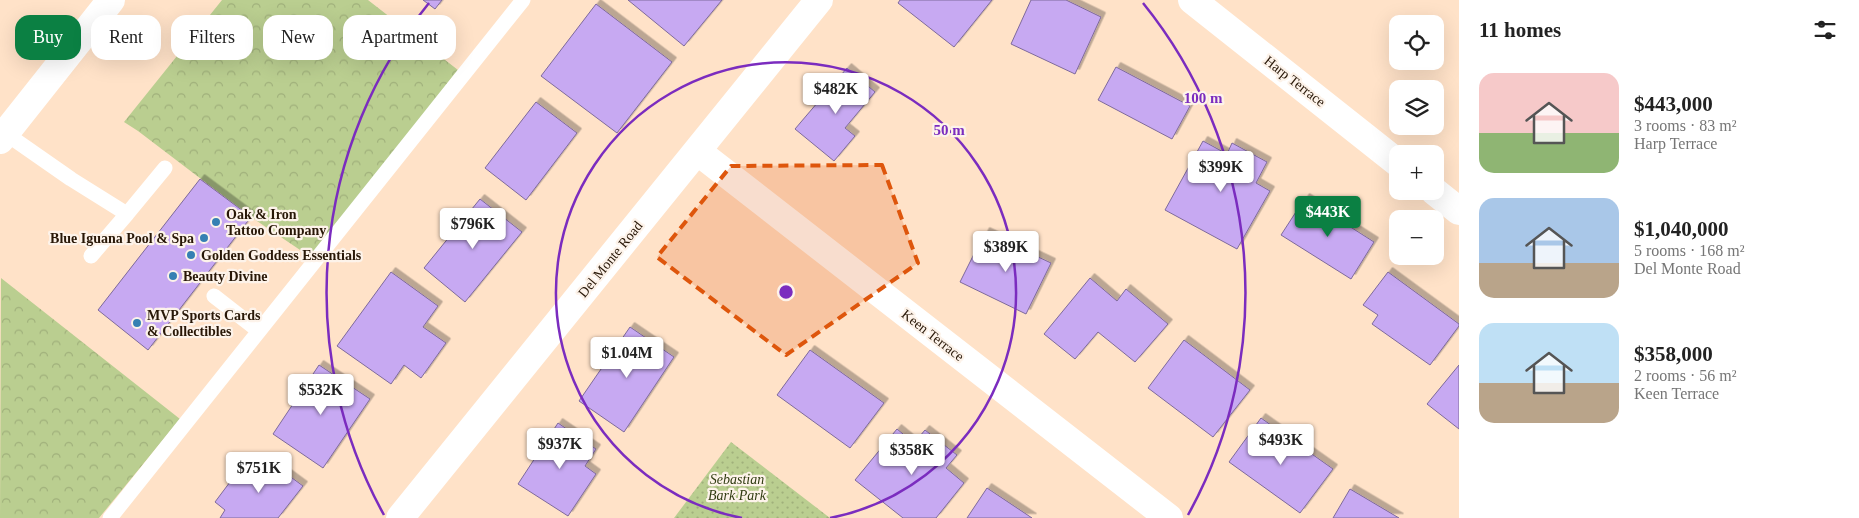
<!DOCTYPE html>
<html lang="en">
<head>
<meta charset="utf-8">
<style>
	:root { --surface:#fff; --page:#f2f2f2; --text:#222; --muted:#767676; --accent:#0b8043 }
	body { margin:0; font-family:"Times New Roman",serif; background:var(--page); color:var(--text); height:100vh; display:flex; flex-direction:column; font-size:19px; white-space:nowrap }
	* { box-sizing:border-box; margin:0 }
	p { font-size:16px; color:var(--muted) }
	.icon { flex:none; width:28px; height:28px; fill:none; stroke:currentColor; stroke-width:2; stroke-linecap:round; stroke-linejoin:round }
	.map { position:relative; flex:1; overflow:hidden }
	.panel { display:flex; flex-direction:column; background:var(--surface); width:400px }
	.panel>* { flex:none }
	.hud { position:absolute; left:15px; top:15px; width:475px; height:45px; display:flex; gap:10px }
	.fabs { position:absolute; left:1389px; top:15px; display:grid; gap:10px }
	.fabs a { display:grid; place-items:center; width:55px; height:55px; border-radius:10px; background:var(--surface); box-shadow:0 5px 20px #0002; font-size:25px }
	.price { position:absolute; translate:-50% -42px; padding:0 11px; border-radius:5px; background:#fff; color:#222; font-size:16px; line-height:32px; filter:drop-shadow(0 1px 2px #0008) }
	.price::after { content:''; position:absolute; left:50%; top:30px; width:15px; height:11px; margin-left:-8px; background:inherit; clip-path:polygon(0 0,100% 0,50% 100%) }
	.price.current { background:var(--accent); color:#fff }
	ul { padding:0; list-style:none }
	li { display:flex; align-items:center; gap:15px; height:125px; padding:0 20px }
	li span { display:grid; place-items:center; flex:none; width:140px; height:100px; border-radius:15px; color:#555 }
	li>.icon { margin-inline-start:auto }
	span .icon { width:60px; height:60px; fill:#fffc; stroke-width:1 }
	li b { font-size:21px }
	h2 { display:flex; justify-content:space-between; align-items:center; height:60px; padding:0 20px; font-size:21px }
	.pill { padding:0 18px; border-radius:15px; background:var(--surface); box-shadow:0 5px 20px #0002; font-size:18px; line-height:45px }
	.pill.current { background:var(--accent); color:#fff }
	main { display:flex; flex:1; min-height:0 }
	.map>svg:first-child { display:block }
</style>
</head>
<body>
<main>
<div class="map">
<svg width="1459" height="518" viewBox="0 0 1459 518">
	<defs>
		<pattern id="forest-crowns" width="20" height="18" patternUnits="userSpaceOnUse" patternTransform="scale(1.25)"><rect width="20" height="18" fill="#bace90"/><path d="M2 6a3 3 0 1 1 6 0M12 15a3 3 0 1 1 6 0" fill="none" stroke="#a0b07b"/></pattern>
		<pattern id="park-dots" width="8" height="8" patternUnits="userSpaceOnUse" patternTransform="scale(1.25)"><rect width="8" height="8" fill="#bace90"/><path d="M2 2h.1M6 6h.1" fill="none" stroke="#a0b07b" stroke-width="1.8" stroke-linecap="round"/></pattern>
		<filter id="shadow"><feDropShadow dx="4.5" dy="-4.5" stdDeviation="0" flood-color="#0004"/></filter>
	</defs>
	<rect width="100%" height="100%" fill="#ffe2c8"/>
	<path fill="url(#forest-crowns)" d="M222 0H368L458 70 312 258 251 217 138 131 124 122Z
		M1 278 180 419 99 518H0Z"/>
	<path fill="url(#park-dots)" d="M731 442 830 518H674Z"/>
	<path fill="#c7a9f2" stroke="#7e6a9b" filter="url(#shadow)" d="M423 0H442L435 9Z
		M628 0H722L684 46Z
		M900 0H992L954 47 898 3Z
		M1031 0H1066L1101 17 1075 74 1011 44Z
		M596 4 672 62 617 133 541 76Z
		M1116 67 1190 106 1172 139 1098 100Z
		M847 68 875 92 845 128 855 136 834 161 795 129Z
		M536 102 577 133 526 200 485 168Z
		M1203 141 1227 154 1232 143 1267 162 1256 183 1270 191 1237 249 1165 210Z
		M200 179 251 217 148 350 98 310Z
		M1305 198 1374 242 1351 279 1281 235Z
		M480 199 522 232 465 302 424 268Z
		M985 232 1051 263 1026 314 960 282Z
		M391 272 438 306 423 327 446 343 421 378 404 365 391 384 337 346Z
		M1388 272 1459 324V326L1430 365 1372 324 1378 315 1363 305Z
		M1090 278 1117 301 1126 289 1168 324 1135 362 1098 332 1075 359 1044 334Z
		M630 327 674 357 624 432 579 401Z
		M1184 340 1250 390 1213 437 1148 388Z
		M810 350 884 403 850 448 777 395Z
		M319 365 370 399 323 468 273 434Z
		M1459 365V429L1427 404Z
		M1261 418 1333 469 1300 513 1229 462Z
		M558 423 596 449 585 466 596 474 568 516 518 484Z
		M897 429 914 443 925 430 957 455 946 468 964 483 936 518H903L855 480Z
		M265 458 303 486 278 518H220L225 510 215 502 239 470 250 478Z
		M987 488 1032 518H967Z
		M1350 489 1399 518H1333Z"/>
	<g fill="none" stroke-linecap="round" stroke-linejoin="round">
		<path stroke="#fff" stroke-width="15" d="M5 133 71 179 127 214 91 256
			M127 214 165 168
			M214 296 259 331
			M110 518 523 0"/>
		<path stroke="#fff" stroke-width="28" d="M1192 0 1398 163
			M697 151 1169 518
			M1434 191 1459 211
			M400 518 819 0"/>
		<path stroke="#fff" stroke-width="28" d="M0 140 111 0"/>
	</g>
	<path fill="#de560c" fill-opacity="0.2" stroke="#de560c" stroke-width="4" stroke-dasharray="10 6" stroke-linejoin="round" d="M882 165 918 263 786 355 657 257 731 166Z"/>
	<g fill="none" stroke="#7b2cbf" stroke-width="2.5">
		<path d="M742 518A230 230 0 1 1 830 518"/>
		<path d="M384 515A460 460 0 0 1 429 3M1143 3A460 460 0 0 1 1188 515"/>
	</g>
	<g fill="#3680b3" stroke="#fdf3ea" stroke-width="2">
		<circle cx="216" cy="222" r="5"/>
		<circle cx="204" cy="238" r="5"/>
		<circle cx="191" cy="255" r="5"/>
		<circle cx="173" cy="276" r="5"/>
		<circle cx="137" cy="323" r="5"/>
	</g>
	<g text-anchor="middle" stroke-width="4.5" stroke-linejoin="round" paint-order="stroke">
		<g font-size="14" fill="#281707" stroke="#fdf3ea">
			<text transform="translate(1295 81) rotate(38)" y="5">Harp Terrace</text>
			<text transform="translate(610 259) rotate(-51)" y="5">Del Monte Road</text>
			<text transform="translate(933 335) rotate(38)" y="5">Keen Terrace</text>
		</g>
		<g font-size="14" font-weight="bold" fill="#281707" stroke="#fdf3ea" text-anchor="start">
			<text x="226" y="219">Oak &amp; Iron<tspan x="226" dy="16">Tattoo Company</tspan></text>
			<text x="194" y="243" text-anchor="end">Blue Iguana Pool &amp; Spa</text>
			<text x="201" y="260">Golden Goddess Essentials</text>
			<text x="183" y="281">Beauty Divine</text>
			<text x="147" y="320">MVP Sports Cards<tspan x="147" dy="16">&amp; Collectibles</tspan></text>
		</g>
		<g font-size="14" font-style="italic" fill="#313c12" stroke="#fdf3ea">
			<text x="737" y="484">Sebastian<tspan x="737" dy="16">Bark Park</tspan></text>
		</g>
	</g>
	<circle cx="786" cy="292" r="8" fill="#7b2cbf" stroke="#fdf3ea" stroke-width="2.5"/>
	<g font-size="15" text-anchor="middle" font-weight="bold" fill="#7b2cbf" stroke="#fdf3ea" stroke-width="4.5" stroke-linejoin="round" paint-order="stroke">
		<text x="1203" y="103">100 m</text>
		<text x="949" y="135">50 m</text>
	</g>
</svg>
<div class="fabs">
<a><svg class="icon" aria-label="locate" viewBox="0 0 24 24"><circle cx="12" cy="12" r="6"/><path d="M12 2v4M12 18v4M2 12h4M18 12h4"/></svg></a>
<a><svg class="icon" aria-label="layers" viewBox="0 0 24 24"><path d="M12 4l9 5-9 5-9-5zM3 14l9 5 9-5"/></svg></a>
<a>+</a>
<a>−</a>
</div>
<b class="price" style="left:836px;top:115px">$482K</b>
<b class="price" style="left:1221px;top:193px">$399K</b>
<b class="price current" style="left:1328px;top:238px">$443K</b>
<b class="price" style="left:473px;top:250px">$796K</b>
<b class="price" style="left:1006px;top:273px">$389K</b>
<b class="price" style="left:627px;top:379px">$1.04M</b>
<b class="price" style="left:321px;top:416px">$532K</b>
<b class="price" style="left:1281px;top:466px">$493K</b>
<b class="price" style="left:560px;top:470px">$937K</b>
<b class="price" style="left:912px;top:476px">$358K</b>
<b class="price" style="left:259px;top:494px">$751K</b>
<div class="hud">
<a class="pill current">Buy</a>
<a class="pill">Rent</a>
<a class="pill">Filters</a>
<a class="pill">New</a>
<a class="pill">Apartment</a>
</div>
</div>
<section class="panel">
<h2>11 homes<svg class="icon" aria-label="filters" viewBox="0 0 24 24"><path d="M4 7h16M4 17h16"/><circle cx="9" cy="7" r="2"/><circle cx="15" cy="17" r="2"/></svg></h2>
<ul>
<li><span style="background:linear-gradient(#f6c9c9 60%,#8fb573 0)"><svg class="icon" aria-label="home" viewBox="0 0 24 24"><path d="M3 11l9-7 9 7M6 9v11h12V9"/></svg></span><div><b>$443,000</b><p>3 rooms · 83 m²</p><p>Harp Terrace</p></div></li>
<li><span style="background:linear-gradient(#a9c7e8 65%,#b9a48a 0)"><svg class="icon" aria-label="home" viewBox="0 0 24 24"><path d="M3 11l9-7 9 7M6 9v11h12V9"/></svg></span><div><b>$1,040,000</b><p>5 rooms · 168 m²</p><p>Del Monte Road</p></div></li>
<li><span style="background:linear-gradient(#bfe0f5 60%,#b9a48a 0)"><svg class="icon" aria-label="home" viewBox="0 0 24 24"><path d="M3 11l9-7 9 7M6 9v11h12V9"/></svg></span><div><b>$358,000</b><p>2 rooms · 56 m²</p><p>Keen Terrace</p></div></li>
</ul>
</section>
</main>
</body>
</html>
